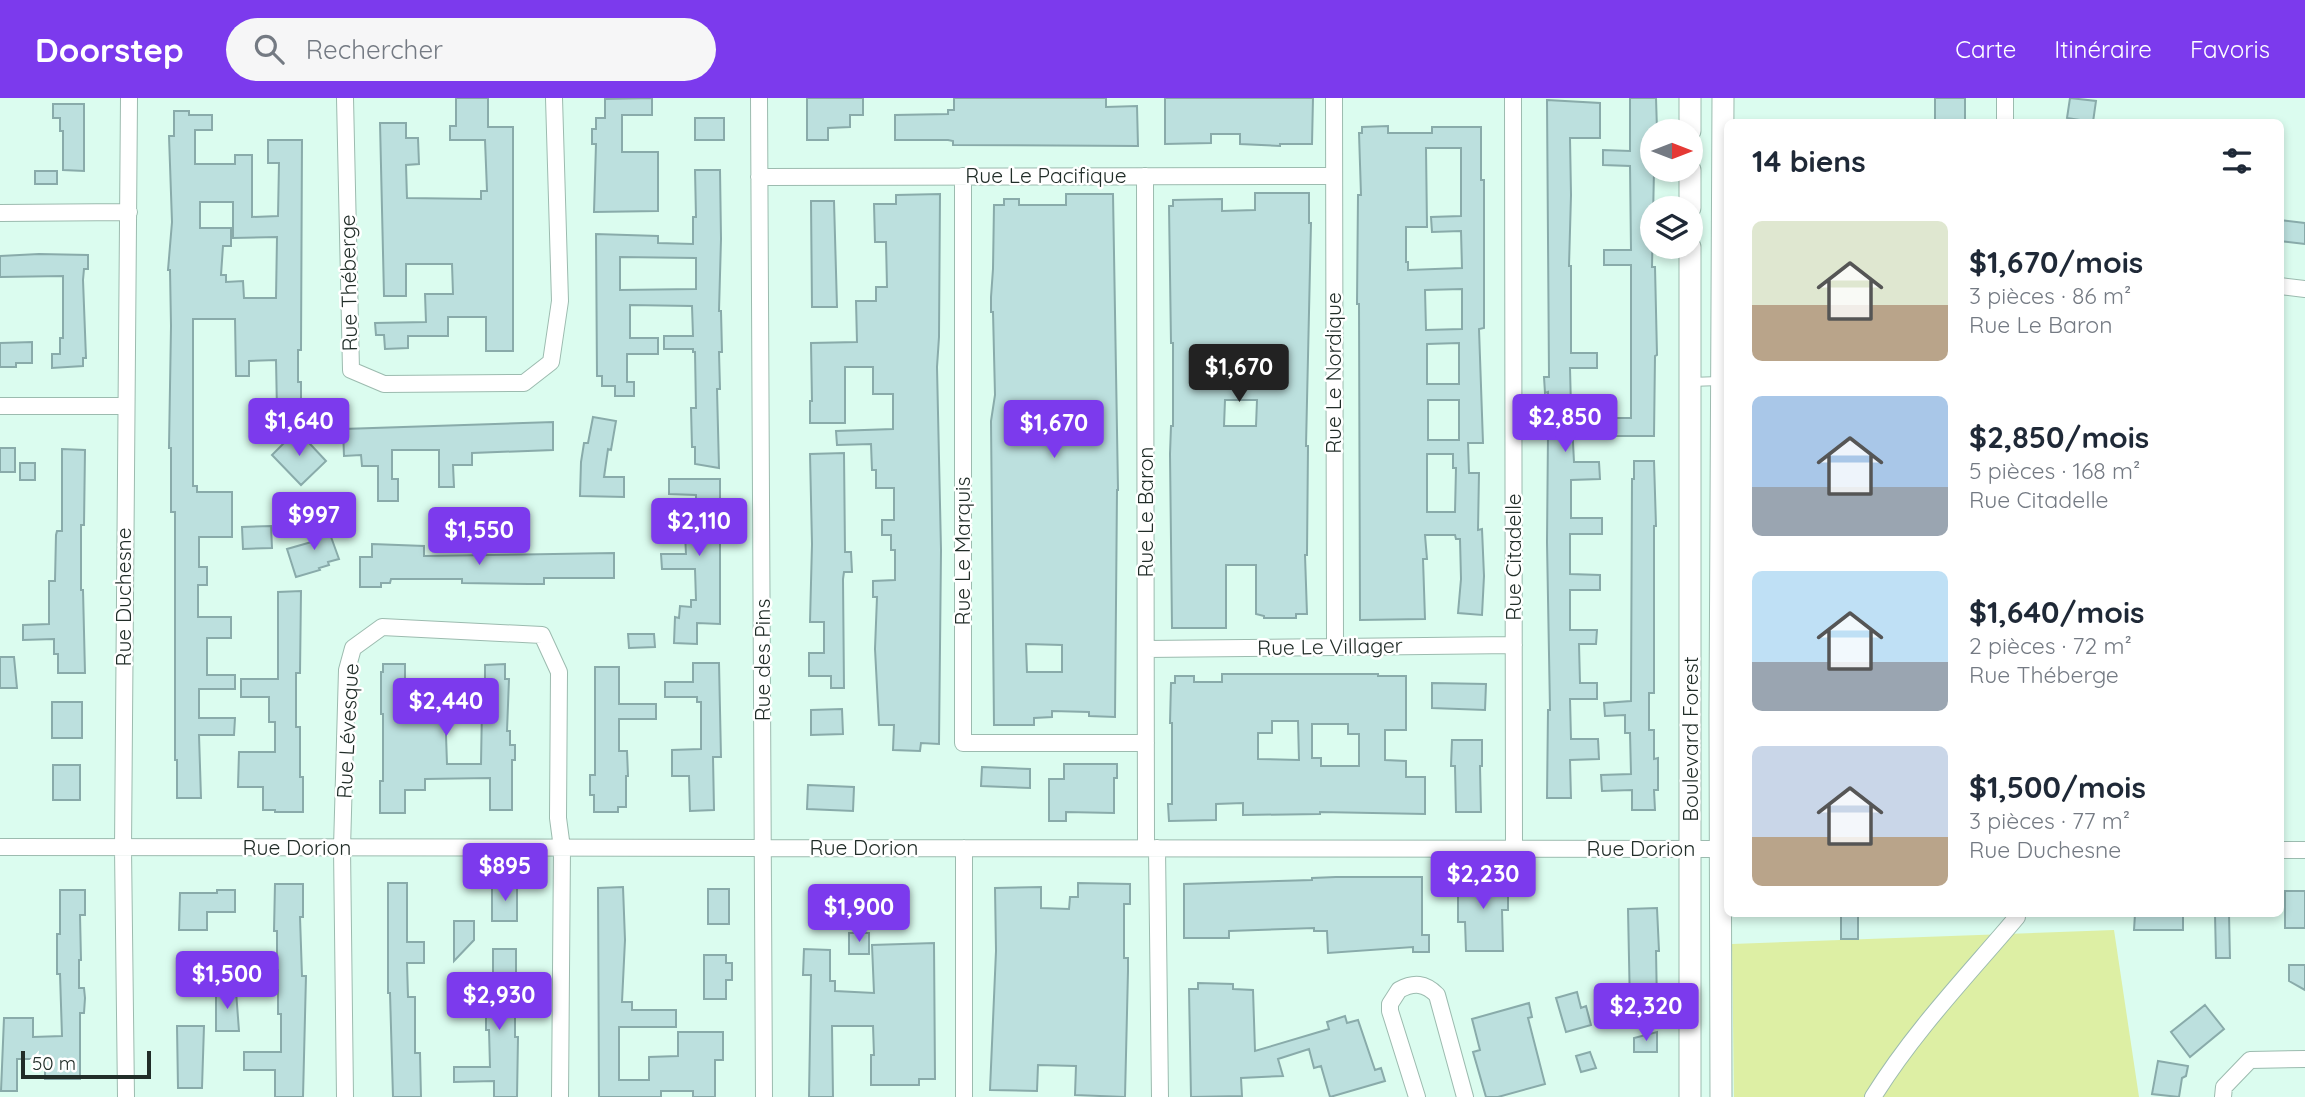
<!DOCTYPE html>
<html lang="fr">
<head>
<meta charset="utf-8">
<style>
	:root { --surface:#fff; --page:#f6f6f7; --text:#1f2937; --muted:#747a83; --accent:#7c3aed }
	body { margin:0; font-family:Quicksand,sans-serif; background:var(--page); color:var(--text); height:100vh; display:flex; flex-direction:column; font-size:26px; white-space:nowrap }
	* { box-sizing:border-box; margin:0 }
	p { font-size:23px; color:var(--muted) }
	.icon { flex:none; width:38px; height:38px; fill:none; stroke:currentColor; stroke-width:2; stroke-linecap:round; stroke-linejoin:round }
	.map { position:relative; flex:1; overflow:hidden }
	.details { position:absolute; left:1724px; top:21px; width:560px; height:798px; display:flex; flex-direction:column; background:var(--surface); border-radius:10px; box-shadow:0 4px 10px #0003 }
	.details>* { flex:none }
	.needle { width:46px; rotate:90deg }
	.controls { position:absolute; left:1640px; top:21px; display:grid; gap:14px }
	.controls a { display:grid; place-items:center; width:63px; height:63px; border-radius:50%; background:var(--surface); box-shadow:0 4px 10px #0003; font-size:35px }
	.scale { position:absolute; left:21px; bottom:18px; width:130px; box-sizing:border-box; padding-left:7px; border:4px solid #212d28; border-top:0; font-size:19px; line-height:24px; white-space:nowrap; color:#212d28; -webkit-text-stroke:5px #fff; paint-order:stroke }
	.price { position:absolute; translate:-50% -60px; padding:0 16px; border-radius:7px; background:var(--accent); color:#fff; font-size:23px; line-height:46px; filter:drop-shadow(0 2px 4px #0008) }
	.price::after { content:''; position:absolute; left:50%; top:42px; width:21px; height:16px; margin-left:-10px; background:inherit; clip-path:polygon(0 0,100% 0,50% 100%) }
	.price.on { background:#222; color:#fff }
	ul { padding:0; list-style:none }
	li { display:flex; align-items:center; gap:21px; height:175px; padding:0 28px }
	li span { display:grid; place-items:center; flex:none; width:196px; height:140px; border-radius:10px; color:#555 }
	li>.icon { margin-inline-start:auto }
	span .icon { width:84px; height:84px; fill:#fffc; stroke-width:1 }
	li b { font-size:30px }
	h2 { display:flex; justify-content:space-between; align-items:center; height:84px; padding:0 28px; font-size:30px }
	header { display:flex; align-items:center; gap:42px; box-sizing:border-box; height:98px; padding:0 35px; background:var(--accent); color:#fff }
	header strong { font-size:33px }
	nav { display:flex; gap:38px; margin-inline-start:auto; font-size:24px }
	.search { width:490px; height:63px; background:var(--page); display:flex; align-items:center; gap:18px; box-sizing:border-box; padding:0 24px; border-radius:38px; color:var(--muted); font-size:26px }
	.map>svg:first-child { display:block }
</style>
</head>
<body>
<header>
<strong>Doorstep</strong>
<div class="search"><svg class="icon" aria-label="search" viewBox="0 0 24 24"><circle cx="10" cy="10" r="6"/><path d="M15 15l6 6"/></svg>Rechercher</div>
<nav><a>Carte</a><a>Itinéraire</a><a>Favoris</a></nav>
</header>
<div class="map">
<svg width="2305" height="999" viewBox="0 0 2305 999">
	<rect width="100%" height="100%" fill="#dbfcef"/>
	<path fill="#ddefa4" d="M2114 832 2139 999H1734L1732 846Z"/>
	<path fill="#bce0de" stroke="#89abaa" stroke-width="2" fill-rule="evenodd" d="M456 0H488V29H513V253H486V219H448V238H408V250L385 251 384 237H376L375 225 426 224 425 196H453L452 166H406V198H384L380 25H406V40H418L419 66 406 67 407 100 481 101V93H487L485 42H450V28H456Z
		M652 0V17H622V54H658V113L594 114 596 46H592V31H596V20H605V1Z
		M807 0H863V17H850V29L828 30V42H807Z
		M954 0H1106V9L1137 8 1138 48 953 47V43L948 42H895V17L948 16V12H954Z
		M1165 0H1313L1312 46H1280V48L1240 46V36H1211V45L1165 46Z
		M1630 0H1656L1657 32H1652V72H1654L1652 169H1655L1657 257 1655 258 1654 338H1603V320H1631V167H1604V152H1631L1630 68 1603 67V52L1630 53Z
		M1935 0H1965V22L1935 23Z
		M2070 0 2096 3 2093 24 2067 20Z
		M1547 2 1600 5V40H1570L1571 97 1569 168H1571V255H1597V270H1570L1571 310 1600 309V325H1572L1574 364H1599L1600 381 1571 382V420H1602V436H1570V476L1600 477V492H1570V532H1597L1596 546H1579L1580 585H1597V601H1570L1571 641H1598L1599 661 1570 662 1571 700H1547L1548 612H1550L1547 444 1548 335H1549L1548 294 1545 295 1544 279H1549Z
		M53 6H84V73L63 72V33H60V20H53Z
		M174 13H189V17H212V32H195V66H235V57H252V119L278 118 279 65H268V42H302L301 252H298V284H301V313H277L276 262 249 263V278H236L235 221H193V388H197V394H232V439H199V469H207V487H198V519H231V540H207V577H235V591H199V620H235L234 637H199L201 700H177V662H175V414H171V350H169L171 228 170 172H168L172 124 169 38H174ZM200 104H233V140L277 139 276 200H244L243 183 226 184V177H221L223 148H231V130H200Z
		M695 20H724V42H695Z
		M1388 28V35H1432V29H1481V82H1484V230L1479 231 1483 345H1468L1469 375H1479L1478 432 1482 431 1484 478 1482 517 1458 515 1461 481 1460 441H1456L1455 437H1425L1427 461H1423L1425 521 1360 522 1359 206H1357L1358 97H1361L1359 35H1362V29ZM1426 50H1461V118L1431 119 1432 134 1461 133 1462 170 1408 172V164H1406V129H1427ZM1462 191V231L1426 232 1425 192ZM1459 245V286H1427V246ZM1428 302H1459V342H1428ZM1427 356H1453V370H1456L1455 414H1427Z
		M695 72H720L721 141 719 213H721L722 254H719L720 291H717L719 370 695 366V349H692L691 310H696L695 254H693V251H664V238H693L692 208 630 207V240H658V256H627V284H634V298H615V288H602V278H597L596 136 658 138V145L693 146V119H696ZM620 159 696 160V191L620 192Z
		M35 73H57V86H35Z
		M1255 95H1309V125H1311L1306 348H1308L1307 457H1305L1307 516H1296V520H1264V518L1256 516V467H1226V530H1172L1170 356 1171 328H1173V245H1171L1169 108H1173V102L1222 101V113L1255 112ZM1225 302H1257L1256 328H1224Z
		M940 96 939 239 937 269 941 452 939 646 921 645 920 653 893 652 894 627H879L875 551 877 499H873V483L895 482V452H891V437H882V422H894V390H876V372H872L871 346 837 347 836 333 893 331V296H873V269H845V325H810V303H812L811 245 857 244 856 203H876V189H887L886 144H875L874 106H896V97Z
		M1066 96H1113L1118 392H1117L1115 619 1089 618V614L1052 613V619L1034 620V627H994L991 323 995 297 993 214H991V199L993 171 994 107H1004V101H1019V107H1066ZM1026 546 1062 547V574H1027Z
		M811 103H834L837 209H812Z
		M2280 122 2305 125V146L2280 143Z
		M39 156 88 157V171H84L83 182 86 260H83V268L52 270V256H60V240H63V178L0 179V158Z
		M32 244V265H16V269H0V245Z
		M593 319 616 323 611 352 608 351 604 379H624V399L580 398 581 364 584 345H588Z
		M553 324V352L472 355V367H453L454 389H439V352H392V381H398V403H378V368H362L361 357 344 358 343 331Z
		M297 332 326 363 301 387 272 357Z
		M0 350H15V374H0Z
		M62 351 85 352 84 427H81V492H83L85 575H58V556H54V541L23 542V527L49 526V483H55L56 437 57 433H62Z
		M844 355 845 454H851L852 474H844L843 481 844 590H831V578H809V555H824V524H810L812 446 810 356Z
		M1634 363H1654L1656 428H1654V595H1649V632H1654V661L1658 660V692H1654L1655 712H1632V692L1602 693 1601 677 1631 676 1630 635H1625V617L1605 618 1604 605 1631 603 1632 381H1634Z
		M20 365H35V382H20Z
		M669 381H720V526L697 525V546L674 545 675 519 679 520 680 508 691 509V502H696L695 471H662L661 456H686L685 436H696V397L669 396Z
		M326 425 339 461 328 464 329 467 319 470 320 472 296 479 287 451 315 443 311 426Z
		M271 428 272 450 243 451 242 429Z
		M372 446 424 448V458L614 455V480H544V486H529L462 485V481H391L390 485H381V489H360V459H372Z
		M301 493 300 575H296V629H300V679H303V714H275V712H263V689H238L239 654H275V624H269V599H241V581H278V494Z
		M628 536H654L655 549 629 550Z
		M0 559H14L17 590H0Z
		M693 565H719L721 659H713L714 712 690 713 689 678H672V652L701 651V604H697V599H665V584H693Z
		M383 566H405V605H436V592H485V567L505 566V581H509L507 633H510V647H515V662H512V712H490V680L425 681V692H405V715H380V683H383V616H381V574H383ZM445 608H482L481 666H447Z
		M595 569H619V606H656V621H619V653H627L628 678H626V709H618V714H594V697H590V677H595Z
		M1222 576H1378V578H1406V632H1385V662L1406 663V679H1425V716L1320 714V716L1243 717V705L1216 706V722L1169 723 1168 706H1172V625H1170L1171 585H1175V578H1194V584H1222ZM1272 623H1298L1299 662 1258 661V635H1272ZM1312 626H1348V636H1359V668H1321V660H1312Z
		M1432 585 1486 586 1485 612 1432 610Z
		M52 604H82V640H52Z
		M842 611 843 636 811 637V612Z
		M1452 642H1482V668H1480L1481 714H1456L1455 668H1451Z
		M1064 666H1117V680H1114V715L1066 714V723H1049V681H1064Z
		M53 667H80V702H53Z
		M982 669 1030 671V690L981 688Z
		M808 687 854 689 853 713 807 711Z
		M1458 777H1502V786H1508V812H1502L1503 853H1466L1465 824H1458Z
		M1336 779H1422V837H1429V854H1413V849L1328 855 1327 833H1314V830L1229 833V840H1184V786L1312 782V780Z
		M388 785H407V844H424V865H407L408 899H415V955H420L421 999H393L390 895H388Z
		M1078 785 1130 786V806H1124V860H1128V873L1125 999 1075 997 1076 968 1038 967 1037 993 990 992 996 853 995 790 1041 789V810L1069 811 1070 799H1078Z
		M275 786H303V819H300L302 878H306L303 999H275V972H244V954H281V916H278V872H270V857H277V833H274Z
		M492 787H517V823H492Z
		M623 789 625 842 622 904H632V912H676V929H619V982H649V959L678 958V934H723V962H715V999H693V993H661V999H599L598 790Z
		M708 791H729V826H708Z
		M60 792H85V817H80L81 862H79V890H84L85 900 84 915H80V981H45V961H17V993H1L4 920H33V939L62 938 60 876H57V836H60Z
		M217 792H235V814H207V832H179L180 795H217Z
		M815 793H841V826H815Z
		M2285 793H2305V830H2285Z
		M1657 810 1659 853H1656L1657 907 1634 914V909H1630L1628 811Z
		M1841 816H1858V841H1841Z
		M2135 816H2183V832H2134Z
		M2215 816H2229L2230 860H2216Z
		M454 823H474V842L454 863Z
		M849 835H869V856H849Z
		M934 845 935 981H919V987H871V957H874L873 928H832L833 999H809L811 877H803L804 851 830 852V883H835V893L874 895 872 847Z
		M493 851H516V887H512V919H515V939H518L517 999H494V983L454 984V969H490L489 932H486V907H493Z
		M704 857H726V865H732V882H726V901H704Z
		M179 858H208V895L180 896Z
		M2289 867H2305V892L2289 883Z
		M1198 885 1233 886V891L1253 892 1255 953 1329 931 1327 924 1345 918 1347 925 1358 922 1375 972 1381 970 1385 983 1330 999 1321 968 1314 970 1309 951 1278 961 1283 978 1241 980 1242 998 1191 999 1189 891H1198Z
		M216 893H236L239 933H216Z
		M1577 894 1581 910 1586 908 1591 927 1566 934 1556 900Z
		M1529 905 1532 919 1528 920 1545 986 1498 999H1486L1473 954 1480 952 1472 921Z
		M2205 907 2224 931 2190 959 2171 934Z
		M177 928H204L202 990H178Z
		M1657 934V954H1634V940Z
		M1590 954 1596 970 1581 974 1576 958Z
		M2158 963 2188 968 2186 978 2182 980 2179 999 2152 996Z"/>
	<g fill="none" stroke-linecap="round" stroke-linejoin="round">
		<defs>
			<path id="lane" d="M1691 284 1719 283"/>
			<path id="street" d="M345 0 351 272 384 286 524 285 551 264 560 203 554 0
				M759 0 764 999
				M1334 0 1335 549
				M1513 0 1514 751
				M2005 24V0
				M963 78V645H1146
				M1145 78 1146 750
				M759 79 1333 78
				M0 115 129 114
				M2280 188 2305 191
				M0 308H125
				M1146 551 1514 547
				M0 749 1727 751
				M964 750V999
				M1157 750 1160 999
				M2280 752H2305
				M126 999 123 750 129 0
				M345 999 342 750 347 572 353 550 382 529 542 537 559 574 558 720 562 750 560 999
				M1417 999 1390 913V906L1399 892C1414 884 1425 885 1437 897L1465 999
				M1873 999C1914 933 1967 878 2017 819V816
				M2223 999 2224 989 2250 962 2305 961"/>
			<path id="secondary" d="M1690 33V0
				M1690 72V110
				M1690 999V149
				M1721 999 1720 618 1723 0"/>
		</defs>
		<use href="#lane" stroke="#9cbbaf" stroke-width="10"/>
		<use href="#street" stroke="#9cbbaf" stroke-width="18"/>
		<use href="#secondary" stroke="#9cbbaf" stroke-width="23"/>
		<use href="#lane" stroke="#fff" stroke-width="8"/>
		<use href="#street" stroke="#fff" stroke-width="16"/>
		<use href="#secondary" stroke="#fff" stroke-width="21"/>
	</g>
	<g text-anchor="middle" stroke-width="5" stroke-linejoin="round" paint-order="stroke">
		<g font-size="21" fill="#212d28" stroke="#fff">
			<text x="1046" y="85">Rue Le Pacifique</text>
			<text transform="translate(349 185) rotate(-91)" y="7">Rue Théberge</text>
			<text transform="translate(1334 275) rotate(-90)" y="7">Rue Le Nordique</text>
			<text transform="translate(1146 414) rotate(-90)" y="7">Rue Le Baron</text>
			<text transform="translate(963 453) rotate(-90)" y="7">Rue Le Marquis</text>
			<text transform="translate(1514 459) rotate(-90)" y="7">Rue Citadelle</text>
			<text transform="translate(124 499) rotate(-90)" y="7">Rue Duchesne</text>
			<text transform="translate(1330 549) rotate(-1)" y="7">Rue Le Villager</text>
			<text transform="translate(763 562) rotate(-90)" y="7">Rue des Pins</text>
			<text transform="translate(348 633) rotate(-87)" y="7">Rue Lévesque</text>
			<text transform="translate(1691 641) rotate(-90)" y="7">Boulevard Forest</text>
			<text x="297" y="757">Rue Dorion</text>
			<text x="864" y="757">Rue Dorion</text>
			<text x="1641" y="758">Rue Dorion</text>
		</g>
	</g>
</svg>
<div class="controls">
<a><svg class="needle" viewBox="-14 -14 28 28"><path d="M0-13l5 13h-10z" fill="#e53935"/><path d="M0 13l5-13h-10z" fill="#747a83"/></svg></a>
<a><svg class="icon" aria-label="layers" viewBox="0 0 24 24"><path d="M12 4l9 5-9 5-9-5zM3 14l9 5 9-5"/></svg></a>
</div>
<div class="scale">50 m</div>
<b class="price on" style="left:1239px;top:306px">$1,670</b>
<b class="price" style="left:1565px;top:356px">$2,850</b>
<b class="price" style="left:299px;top:360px">$1,640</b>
<b class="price" style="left:1054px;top:362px">$1,670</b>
<b class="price" style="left:314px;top:454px">$997</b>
<b class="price" style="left:699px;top:460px">$2,110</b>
<b class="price" style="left:479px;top:469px">$1,550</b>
<b class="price" style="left:446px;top:640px">$2,440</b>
<b class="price" style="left:505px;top:805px">$895</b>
<b class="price" style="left:1483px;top:813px">$2,230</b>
<b class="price" style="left:859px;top:846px">$1,900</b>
<b class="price" style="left:227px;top:913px">$1,500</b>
<b class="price" style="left:499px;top:934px">$2,930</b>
<b class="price" style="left:1646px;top:945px">$2,320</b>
<section class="details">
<h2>14 biens<svg class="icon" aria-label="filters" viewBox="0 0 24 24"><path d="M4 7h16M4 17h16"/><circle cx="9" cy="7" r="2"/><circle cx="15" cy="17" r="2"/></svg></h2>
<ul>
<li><span style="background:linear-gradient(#dfe7d0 60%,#b9a48a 0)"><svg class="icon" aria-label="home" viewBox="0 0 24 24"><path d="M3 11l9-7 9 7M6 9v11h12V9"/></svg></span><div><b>$1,670/mois</b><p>3 pièces · 86 m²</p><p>Rue Le Baron</p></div></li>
<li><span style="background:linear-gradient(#a9c7e8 65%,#9aa5b1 0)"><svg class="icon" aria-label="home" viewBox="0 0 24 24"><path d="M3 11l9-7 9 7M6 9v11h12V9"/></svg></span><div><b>$2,850/mois</b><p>5 pièces · 168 m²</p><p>Rue Citadelle</p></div></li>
<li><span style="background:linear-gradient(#bfe0f5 65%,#9aa5b1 0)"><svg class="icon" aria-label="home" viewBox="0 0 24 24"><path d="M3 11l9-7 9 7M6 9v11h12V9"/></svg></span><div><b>$1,640/mois</b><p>2 pièces · 72 m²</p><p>Rue Théberge</p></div></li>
<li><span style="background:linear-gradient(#c9d6e8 65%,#b9a48a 0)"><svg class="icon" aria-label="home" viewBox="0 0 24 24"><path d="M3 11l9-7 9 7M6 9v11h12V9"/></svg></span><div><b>$1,500/mois</b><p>3 pièces · 77 m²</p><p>Rue Duchesne</p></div></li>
</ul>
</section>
</div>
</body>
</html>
